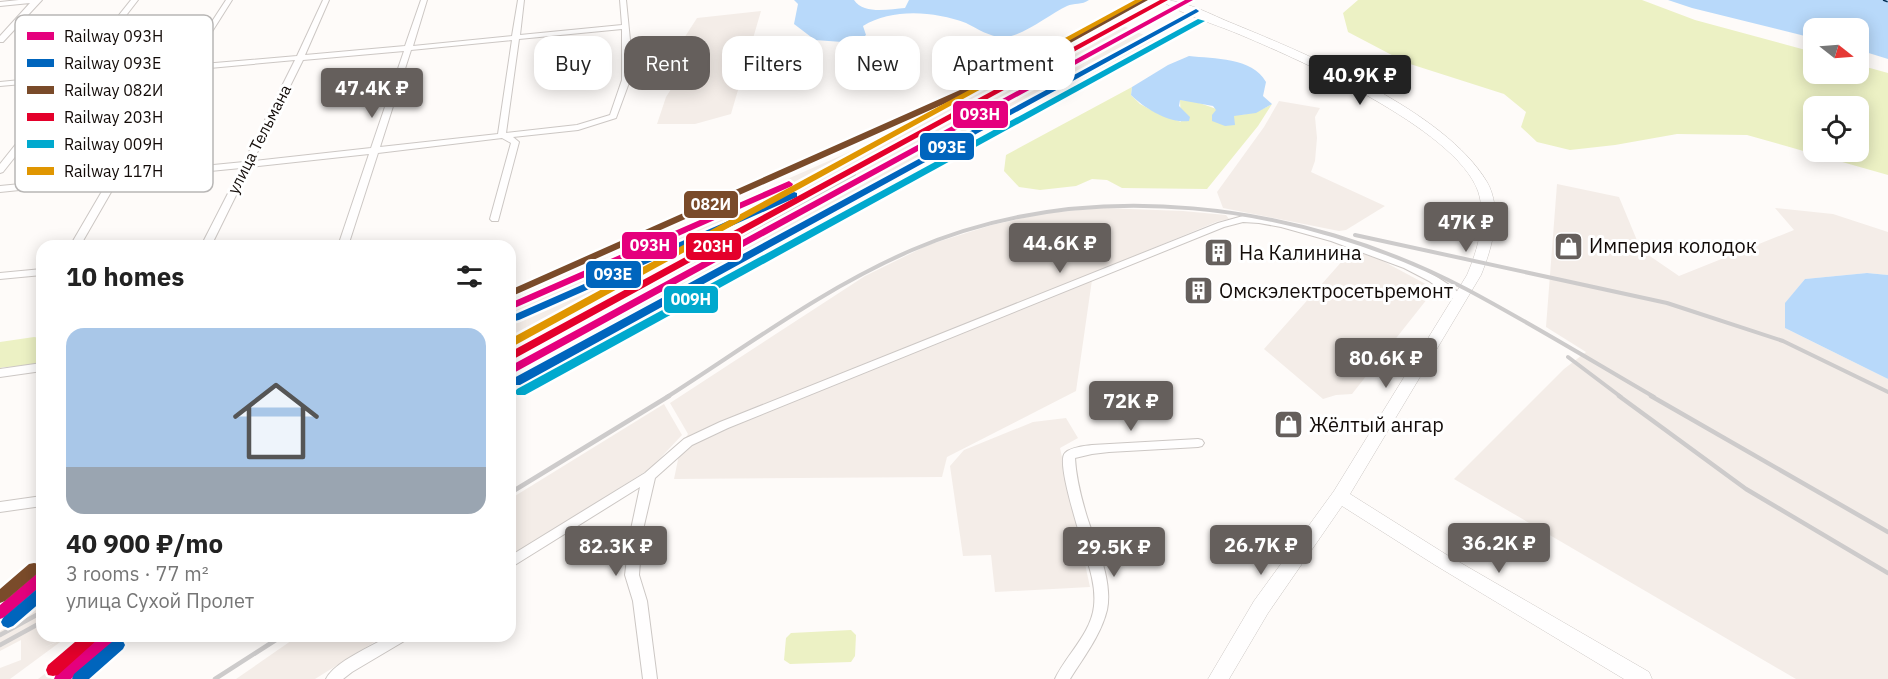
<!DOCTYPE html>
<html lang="en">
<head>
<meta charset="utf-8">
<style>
	:root { --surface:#fff; --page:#f2f2f2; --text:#222; --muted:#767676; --line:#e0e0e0; --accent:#655f5c }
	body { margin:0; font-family:"IBM Plex Sans",sans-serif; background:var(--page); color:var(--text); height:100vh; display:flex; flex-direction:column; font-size:22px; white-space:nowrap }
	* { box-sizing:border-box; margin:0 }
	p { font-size:20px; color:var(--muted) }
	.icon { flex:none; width:33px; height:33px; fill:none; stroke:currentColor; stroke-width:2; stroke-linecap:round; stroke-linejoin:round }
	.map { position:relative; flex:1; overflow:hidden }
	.panel { position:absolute; left:36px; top:240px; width:480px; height:402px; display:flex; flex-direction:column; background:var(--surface); border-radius:18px; box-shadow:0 3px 15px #0003 }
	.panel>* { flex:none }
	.top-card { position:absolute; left:534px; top:36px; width:570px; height:54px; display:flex; gap:12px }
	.needle { width:39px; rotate:107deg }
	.buttons { position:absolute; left:1803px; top:18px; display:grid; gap:12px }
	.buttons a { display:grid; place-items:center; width:66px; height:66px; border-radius:12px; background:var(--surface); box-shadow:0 3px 15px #0003; font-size:30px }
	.price { position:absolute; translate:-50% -51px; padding:0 14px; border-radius:6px; background:var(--accent); color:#fff; font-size:20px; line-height:39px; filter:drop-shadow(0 2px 3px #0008) }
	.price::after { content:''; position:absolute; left:50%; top:36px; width:18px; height:14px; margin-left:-9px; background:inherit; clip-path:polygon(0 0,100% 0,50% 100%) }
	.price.current { background:#222; color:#fff }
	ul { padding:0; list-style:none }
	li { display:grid; align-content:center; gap:12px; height:318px; padding:0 30px }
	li+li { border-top:2px solid var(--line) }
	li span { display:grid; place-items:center; height:186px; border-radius:18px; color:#555 }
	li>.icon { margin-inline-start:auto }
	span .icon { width:108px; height:108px; fill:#fffc; stroke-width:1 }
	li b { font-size:26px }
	h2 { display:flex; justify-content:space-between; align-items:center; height:72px; padding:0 30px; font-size:26px }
	.chip { padding:0 21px; border-radius:18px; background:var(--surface); box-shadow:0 3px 15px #0003; font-size:21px; line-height:54px }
	.chip.current { background:var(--accent); color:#fff }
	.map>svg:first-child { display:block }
</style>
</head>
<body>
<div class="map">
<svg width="1888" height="679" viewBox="0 0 1888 679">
	<rect width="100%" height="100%" fill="#fefbf9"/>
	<path fill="#f4ede8" d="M761 11 731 114 695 124H657L666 97 680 75 663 71 697 18Z
		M1117 23 1155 40 998 124 810 218 510 383V300L847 153Z
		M1279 101 1320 108 1315 117 1317 138 1315 161 1311 172 1385 206 1346 230 1339 231 1223 208 1217 192 1264 127Z
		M1557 184 1619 197 1641 250 1679 276 1794 230 1775 208 1833 214 1888 232V275L1867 273 1805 279 1785 304V328L1888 379V679H1796L1454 479 1564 369 1586 352 1546 327Z
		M1103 208 1183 211 1226 215 1229 219 1216 222 1093 273 1076 391 947 457 942 477 674 479 681 445 688 434 670 403 865 276 928 245 992 225 1046 213Z
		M1352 250 1381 260 1435 289 1352 394 1336 395 1323 399 1264 349Z
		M664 404 682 435 651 468 510 557V499Z
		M1066 418 1078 438 1060 448 1090 587 995 592 991 555 963 556 950 466 964 450 1033 422Z
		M42 565V636H67L44 648 67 637 10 679H0V668L21 660V640L0 651V631L32 613 33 609 24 597 0 618V599Z
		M95 636H128L77 679H38Z
		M298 636H384L315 679H236Z"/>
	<path fill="#ecf1c4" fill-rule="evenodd" d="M1358 0H1642L1695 20 1813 52 1814 74H1858L1859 65 1888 73V175L1747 135 1677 134 1615 145 1570 150 1537 142 1521 127 1526 112 1504 94 1407 63 1348 32 1343 13ZM1858 106V152H1814V106Z
		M1132 87 1131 95 1140 104 1157 113 1181 122 1180 100C1220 102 1229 129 1272 104L1258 126 1207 189 1122 188 1107 180 1092 179 1076 186 1040 190 1019 187 1004 171 1006 155Z
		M34 337 40 338 42 356 40 358 42 367C27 369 15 365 0 368V342Z
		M851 630 856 635 855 656 851 662 790 664 784 660 786 638 791 633Z"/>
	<path fill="#b8d9fa" d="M794 0H854C864 15 890 9 905 8L909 0H1089C1082 5 1074 3 1067 6 1050 14 1023 36 1005 37 991 38 978 29 966 23 934 11 892 8 863 26L866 35 856 43 815 40 794 24 798 4Z
		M1668 0H1888V59L1859 50 1858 28H1814L1813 38 1692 8Z
		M1189 56C1214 59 1252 57 1266 82L1263 96 1272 104 1256 113 1234 116 1235 125 1225 126 1212 121V115L1216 110 1213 106 1180 100 1179 106 1190 117 1189 121C1170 124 1144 108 1131 95L1132 87 1168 65Z
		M1867 273 1888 275V379L1785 328V303L1805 279Z"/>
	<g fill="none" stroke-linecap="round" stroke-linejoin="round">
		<path stroke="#002c51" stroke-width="1.5" stroke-dasharray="5 4.5" stroke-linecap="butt" d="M1883 0 1888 2"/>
		<defs>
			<path id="minor" d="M19 0H42L3 42H0V36L30 3 0 6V2Z
				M131 0H138L80 75 183 66 226 0H232L191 65 297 56 323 0H329L305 55 405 46 421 0H427L413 46 512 36 518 0H524L520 35 622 25 620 0H626L630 40V80L616 118 578 130 513 137 519 142 498 221H492L490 219 511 143 502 138 378 153 348 246H338L369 154 250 167 211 246H201L241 168 118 180 80 246H70L108 181 0 192V186L112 175 180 70 76 80 3 172 0 173V164L67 80 0 86V82L71 75ZM622 29V80L610 115 577 125 506 133 519 39ZM512 40 498 134 380 147 411 50ZM404 51 371 148 253 161 303 60ZM295 60 244 162 121 174 188 70Z
				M1243 216C1297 220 1429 258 1465 299L1460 302 1456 301 1429 281 1404 268 1331 241 1281 227 1259 223 1243 222 1224 227 728 428 692 445 655 478 642 534 639 575 647 601 657 679H643L633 601 625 575 630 534 640 487 510 568V556L645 473 684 439 720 422 1218 223Z
				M42 269V275L0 279V273Z
				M42 363V371L0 377V369Z
				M1198 439 1202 440 1204 443 1202 446 1198 447 1109 452 1092 454 1075 458C1076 478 1081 497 1087 517 1096 545 1113 580 1107 610 1101 635 1083 658 1070 679H1055C1066 655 1091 634 1094 606 1095 596 1094 587 1092 578 1089 560 1054 463 1065 453 1071 447 1084 446 1092 445Z
				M42 496V506L0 512V502Z
				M389 636H408L406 640 352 672 343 679H326C334 662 372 646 389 636Z"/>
			<path id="secondary" d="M1161 0C1186 0 1211 15 1234 24 1309 55 1445 111 1487 182 1503 210 1492 248 1481 275L1350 494 1447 555 1649 672 1652 679H1624L1435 565 1342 506 1268 613 1229 679H1208L1254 601 1334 491 1467 275C1478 249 1487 218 1478 191 1455 128 1296 58 1236 33 1217 25 1175 12 1161 0Z"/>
		</defs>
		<use href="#minor" stroke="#ccc7c4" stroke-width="2"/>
		<use href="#secondary" stroke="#ccc7c4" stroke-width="1"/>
		<use href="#minor" fill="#fffefe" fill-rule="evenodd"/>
		<use href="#secondary" fill="#fffefe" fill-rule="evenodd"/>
		<path stroke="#cdcbcb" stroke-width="3" d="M851 175 1029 76"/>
		<path stroke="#cdcbcb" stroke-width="4" d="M1355 235 1667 303 1783 341 1888 392
			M1568 357 1621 397
			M510 360 854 174
			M667 397C747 346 824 288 912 250 1088 174 1300 202 1466 289 1530 323 1592 361 1654 397"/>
		<path stroke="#cdcbcb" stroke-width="4.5" d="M1619 396 1746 489 1888 573
			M1651 396 1888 532
			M510 493 669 396
			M0 635 42 612
			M0 645 42 622
			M215 679 282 636"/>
		<defs>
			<path id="rail-1" d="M1185 0H1193L510 375V366Z
				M789 181 793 184 792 186 510 310V303Z
				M42 571V585L5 617 0 619V605L37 573Z
				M100 636H117L115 640 71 679H54L56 674Z"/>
			<path id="rail-2" d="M1196 9 1199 11 1198 12 520 385H512L511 382 512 379Z
				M794 192 797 193V197L519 320 515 321 510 318 511 316Z
				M42 587V601L13 626 8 628 3 626 1 622 3 618 37 589Z
				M118 639 123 641 125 645 123 649 89 679H72L74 674 113 641Z"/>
			<path id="rail-3" d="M1140 0H1148L1027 67 510 297V290L1021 63Z
				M34 563 39 564 40 568 39 572 5 601 0 603V589L29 564Z"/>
			<path id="rail-4" d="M1160 0H1168L510 361V352Z
				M82 636H99L97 640 58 675 53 676 48 675 46 670 48 665Z"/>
			<path id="rail-5" d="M1198 19 1205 21 525 395H517L515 392 517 389Z"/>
			<path id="rail-6" d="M1135 0H1143L510 348V339Z"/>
		</defs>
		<use href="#rail-1" stroke="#fff" stroke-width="5"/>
		<use href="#rail-2" stroke="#fff" stroke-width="5"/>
		<use href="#rail-3" stroke="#fff" stroke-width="5"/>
		<use href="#rail-4" stroke="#fff" stroke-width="5"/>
		<use href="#rail-5" stroke="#fff" stroke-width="5"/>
		<use href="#rail-6" stroke="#fff" stroke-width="5"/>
		<use href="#rail-1" fill="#e5007d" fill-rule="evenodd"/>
		<use href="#rail-2" fill="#0065bd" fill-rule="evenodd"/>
		<use href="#rail-3" fill="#7a4b2a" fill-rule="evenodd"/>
		<use href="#rail-4" fill="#e4002b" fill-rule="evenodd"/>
		<use href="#rail-5" fill="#00a9ce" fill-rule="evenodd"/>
		<use href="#rail-6" fill="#e09601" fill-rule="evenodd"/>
	</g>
	<defs>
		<symbol id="shop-square" viewBox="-11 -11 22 22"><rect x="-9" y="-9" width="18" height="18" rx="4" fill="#655f5c" stroke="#fff"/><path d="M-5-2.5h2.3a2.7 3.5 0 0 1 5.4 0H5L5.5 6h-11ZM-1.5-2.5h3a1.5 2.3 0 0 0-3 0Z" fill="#fff"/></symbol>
		<symbol id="building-square" viewBox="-11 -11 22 22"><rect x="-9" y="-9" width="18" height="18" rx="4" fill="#655f5c" stroke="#fff"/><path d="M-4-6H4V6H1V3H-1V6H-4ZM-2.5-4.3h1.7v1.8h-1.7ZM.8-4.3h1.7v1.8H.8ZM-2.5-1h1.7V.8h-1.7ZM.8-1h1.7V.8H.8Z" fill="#fff"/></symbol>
	</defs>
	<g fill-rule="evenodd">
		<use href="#shop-square" x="1552" y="230" width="33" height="33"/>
		<use href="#building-square" x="1202" y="236" width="33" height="33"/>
		<use href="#building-square" x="1182" y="274" width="33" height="33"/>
		<use href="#shop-square" x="1272" y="408" width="33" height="33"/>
	</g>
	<g text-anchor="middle" stroke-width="6" stroke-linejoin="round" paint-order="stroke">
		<g font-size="16" fill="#120b08" stroke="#fff">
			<text transform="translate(259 139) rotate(-63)" y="6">улица Тельмана</text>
		</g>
		<g font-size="20" fill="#120b08" stroke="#fff" text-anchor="start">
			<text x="1589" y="253">Империя колодок</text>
			<text x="1239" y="260">На Калинина</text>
			<text x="1219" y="298">Омскэлектросетьремонт</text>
			<text x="1309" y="432">Жёлтый ангар</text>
		</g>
	</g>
	<rect x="15" y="15" width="198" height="177" rx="9" fill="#fff" stroke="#b8b6b5" stroke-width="1.5"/>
	<rect x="27" y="32" width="27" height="8" fill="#e5007d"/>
	<rect x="27" y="59" width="27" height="8" fill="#0065bd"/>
	<rect x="27" y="86" width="27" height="8" fill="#7a4b2a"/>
	<rect x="27" y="113" width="27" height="8" fill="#e4002b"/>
	<rect x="27" y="140" width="27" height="8" fill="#00a9ce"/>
	<rect x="27" y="167" width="27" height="8" fill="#e09601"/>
	<g font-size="16" fill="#120b08">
		<text x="64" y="42">Railway 093Н</text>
		<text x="64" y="69">Railway 093Е</text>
		<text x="64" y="96">Railway 082И</text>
		<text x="64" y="123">Railway 203Н</text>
		<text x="64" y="150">Railway 009Н</text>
		<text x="64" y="177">Railway 117Н</text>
	</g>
	<g stroke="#fff" stroke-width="2">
		<rect x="952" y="100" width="57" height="29" rx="6" fill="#e5007d"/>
		<rect x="919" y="132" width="56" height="29" rx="6" fill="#0065bd"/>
		<rect x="683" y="190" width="56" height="29" rx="6" fill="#7a4b2a"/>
		<rect x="621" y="231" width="57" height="29" rx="6" fill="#e5007d"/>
		<rect x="685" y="232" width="57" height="29" rx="6" fill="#e4002b"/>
		<rect x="585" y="260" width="57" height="29" rx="6" fill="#0065bd"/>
		<rect x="663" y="285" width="56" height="29" rx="6" fill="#00a9ce"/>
	</g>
	<g font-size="16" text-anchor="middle" font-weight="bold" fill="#fff">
		<text x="980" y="120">093Н</text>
		<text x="947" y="153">093Е</text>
		<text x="711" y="210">082И</text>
		<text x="650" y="251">093Н</text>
		<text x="713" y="252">203Н</text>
		<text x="613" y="280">093Е</text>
		<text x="691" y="305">009Н</text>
	</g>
</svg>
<div class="buttons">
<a><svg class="needle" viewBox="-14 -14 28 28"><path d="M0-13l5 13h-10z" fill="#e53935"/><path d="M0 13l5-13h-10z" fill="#767676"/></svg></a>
<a><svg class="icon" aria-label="locate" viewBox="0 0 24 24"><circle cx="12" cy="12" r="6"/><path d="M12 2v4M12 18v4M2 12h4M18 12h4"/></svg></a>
</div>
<b class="price current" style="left:1360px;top:106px">40.9K ₽</b>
<b class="price" style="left:372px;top:119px">47.4K ₽</b>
<b class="price" style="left:1466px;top:253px">47K ₽</b>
<b class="price" style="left:1060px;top:274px">44.6K ₽</b>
<b class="price" style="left:1386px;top:389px">80.6K ₽</b>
<b class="price" style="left:1131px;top:432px">72K ₽</b>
<b class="price" style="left:1499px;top:574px">36.2K ₽</b>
<b class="price" style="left:1261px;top:576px">26.7K ₽</b>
<b class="price" style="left:616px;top:577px">82.3K ₽</b>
<b class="price" style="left:1114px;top:578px">29.5K ₽</b>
<div class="top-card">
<a class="chip">Buy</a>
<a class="chip current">Rent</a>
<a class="chip">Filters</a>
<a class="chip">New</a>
<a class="chip">Apartment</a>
</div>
<section class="panel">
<h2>10 homes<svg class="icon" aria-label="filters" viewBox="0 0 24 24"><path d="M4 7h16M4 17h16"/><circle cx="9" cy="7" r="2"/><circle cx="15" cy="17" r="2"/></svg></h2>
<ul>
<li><span style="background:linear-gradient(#a9c7e8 75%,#9aa5b1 0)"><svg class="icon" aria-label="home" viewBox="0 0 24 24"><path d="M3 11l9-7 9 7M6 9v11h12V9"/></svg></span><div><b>40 900 ₽/mo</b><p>3 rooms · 77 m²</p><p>улица Сухой Пролет</p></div></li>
</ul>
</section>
</div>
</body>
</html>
